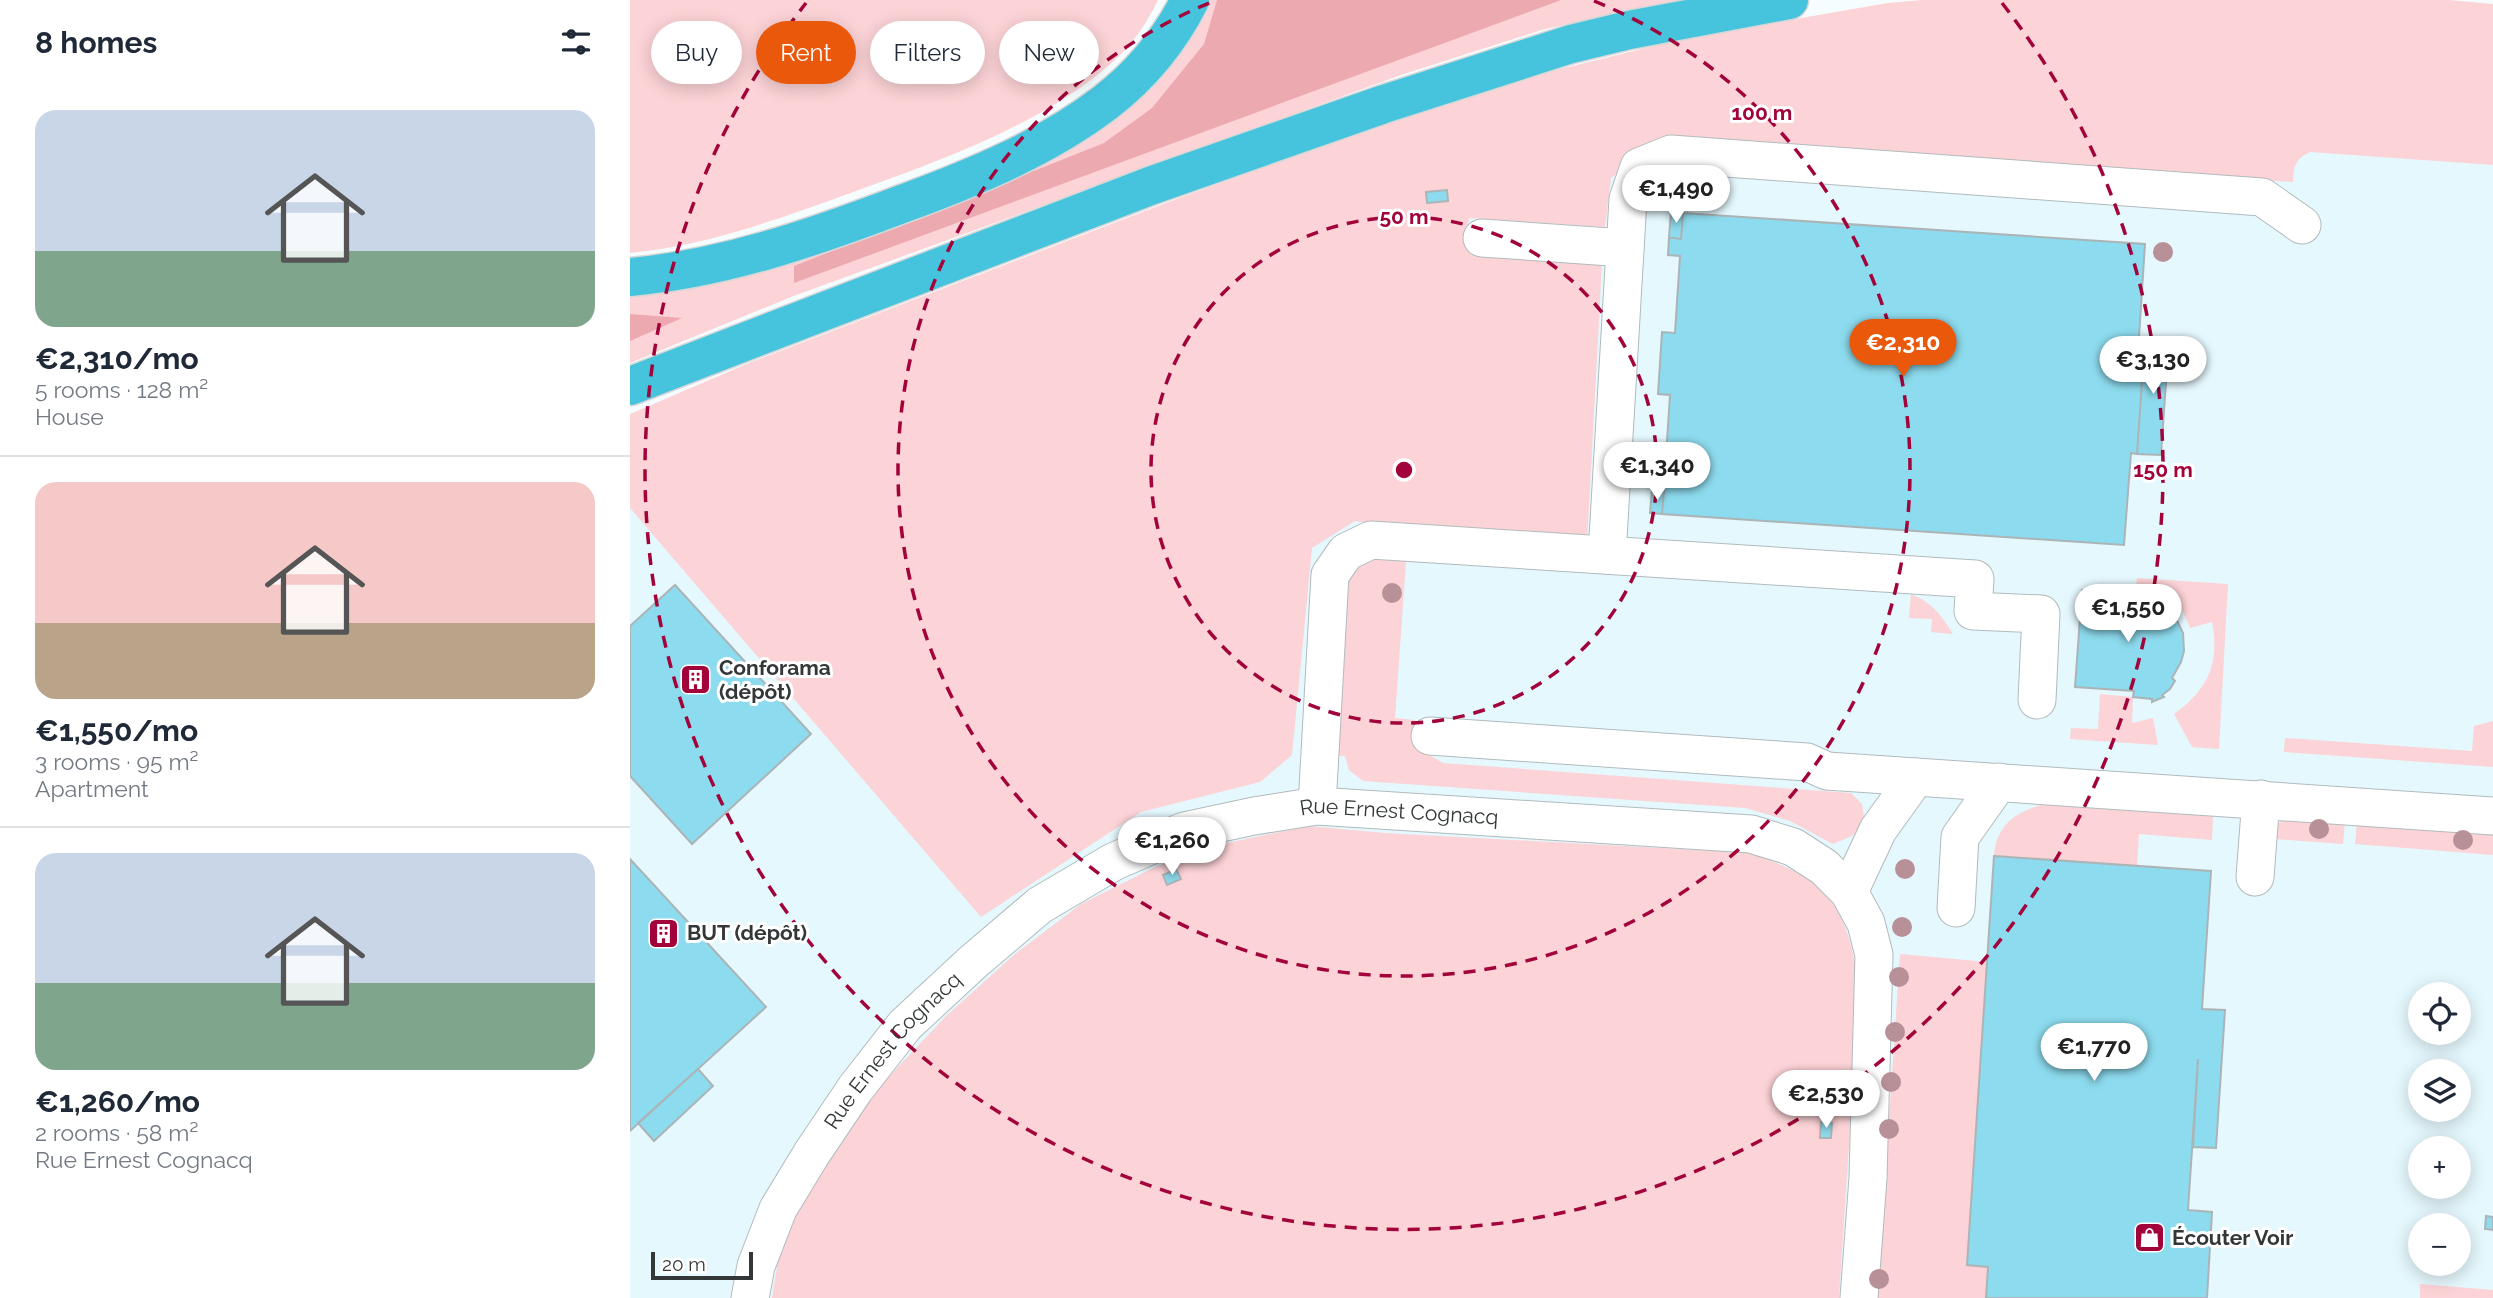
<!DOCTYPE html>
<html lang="en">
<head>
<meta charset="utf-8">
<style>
	:root { --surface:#fff; --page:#f6f6f7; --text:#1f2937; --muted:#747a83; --line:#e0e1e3; --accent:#ea580c }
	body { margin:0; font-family:Raleway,sans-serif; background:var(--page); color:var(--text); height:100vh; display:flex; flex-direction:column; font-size:26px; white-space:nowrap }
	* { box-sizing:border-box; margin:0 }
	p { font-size:23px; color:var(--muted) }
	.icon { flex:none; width:38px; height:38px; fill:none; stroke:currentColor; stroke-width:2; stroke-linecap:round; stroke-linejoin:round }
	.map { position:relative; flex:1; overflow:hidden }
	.side { display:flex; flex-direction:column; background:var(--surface); width:630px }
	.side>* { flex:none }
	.guide { position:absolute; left:21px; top:21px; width:665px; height:63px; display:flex; gap:14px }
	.fabs { position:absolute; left:1778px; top:982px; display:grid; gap:14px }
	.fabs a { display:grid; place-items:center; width:63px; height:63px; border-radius:50%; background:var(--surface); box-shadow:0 4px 18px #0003; font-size:35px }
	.scale { position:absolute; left:21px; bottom:18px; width:102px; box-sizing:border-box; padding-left:7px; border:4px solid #333738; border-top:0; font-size:19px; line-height:24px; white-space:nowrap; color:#333738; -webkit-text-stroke:5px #fff; paint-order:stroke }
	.price { position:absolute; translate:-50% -60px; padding:0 16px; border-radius:24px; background:#fff; color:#222; font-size:23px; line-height:46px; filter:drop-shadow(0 2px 4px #0008) }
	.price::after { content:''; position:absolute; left:50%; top:42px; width:21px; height:16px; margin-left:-10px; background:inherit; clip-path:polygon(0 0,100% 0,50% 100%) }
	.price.active { background:var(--accent); color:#fff }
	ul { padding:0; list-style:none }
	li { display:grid; align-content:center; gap:14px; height:371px; padding:0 35px }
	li+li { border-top:2px solid var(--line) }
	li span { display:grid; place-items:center; height:217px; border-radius:21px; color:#555 }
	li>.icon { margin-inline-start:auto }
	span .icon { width:126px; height:126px; fill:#fffc; stroke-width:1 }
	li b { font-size:30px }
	h2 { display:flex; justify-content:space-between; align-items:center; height:84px; padding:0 35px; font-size:30px }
	.pill { padding:0 24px; border-radius:32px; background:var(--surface); box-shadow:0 4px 18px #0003; font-size:24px; line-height:63px }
	.pill.active { background:var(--accent); color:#fff }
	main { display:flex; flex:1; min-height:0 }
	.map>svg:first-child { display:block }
</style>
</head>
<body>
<main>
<section class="side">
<h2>8 homes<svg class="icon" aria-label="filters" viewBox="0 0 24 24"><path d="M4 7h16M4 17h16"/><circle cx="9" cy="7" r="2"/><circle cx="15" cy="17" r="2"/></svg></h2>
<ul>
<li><span style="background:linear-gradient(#c9d6e8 65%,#7fa58c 0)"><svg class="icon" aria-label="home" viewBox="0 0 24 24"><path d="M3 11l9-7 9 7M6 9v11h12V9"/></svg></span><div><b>€2,310/mo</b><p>5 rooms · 128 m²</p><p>House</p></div></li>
<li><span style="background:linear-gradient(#f6c9c9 65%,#b9a48a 0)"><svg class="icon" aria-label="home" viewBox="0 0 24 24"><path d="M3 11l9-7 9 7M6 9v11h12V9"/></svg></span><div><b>€1,550/mo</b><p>3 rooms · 95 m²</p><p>Apartment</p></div></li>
<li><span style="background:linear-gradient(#c9d6e8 60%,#7fa58c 0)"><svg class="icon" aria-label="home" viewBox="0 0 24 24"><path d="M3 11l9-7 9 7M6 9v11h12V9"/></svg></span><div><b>€1,260/mo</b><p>2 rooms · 58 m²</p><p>Rue Ernest Cognacq</p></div></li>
</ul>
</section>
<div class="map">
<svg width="1863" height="1298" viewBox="0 0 1863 1298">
	<rect width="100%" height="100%" fill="#f6fdfe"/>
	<path fill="#e5f8fd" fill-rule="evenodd" d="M1863 114V1298H0V465L815 145ZM1790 994H1829V1032H1790ZM1790 1071H1829V1110H1790ZM1790 1148H1829V1186H1790ZM1790 1225H1829V1264H1790Z"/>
	<path fill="#fcd3d6" d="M0 0H528C517 23 504 42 485 60 412 126 306 162 215 195 146 220 74 246 0 253Z
		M570 0H1051L915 29 771 75 161 297 0 363V287L413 153Z
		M1292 0H1819L1863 4V165L1680 152C1665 159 1664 166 1663 182L1031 142 981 178 975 227 839 218 835 249 972 263 957 543 798 532 725 521 682 548 662 755 630 782 511 812 351 917 0 508V414L119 363 541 201 841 91 1060 37 1258 3Z
		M797 551 796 562H776L765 718 785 720C787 744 792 751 813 763L1221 793 1232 804 1235 822 1222 836 1203 844 1160 821 1115 808 733 781 719 770 715 756H705L713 607 719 579 735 557Z
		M1507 578 1598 584 1589 749 1562 747 1544 714C1578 690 1590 663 1582 622L1560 628C1546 593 1543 593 1506 586Z
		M1281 594C1302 603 1311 614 1323 634L1301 632 1302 619 1279 618Z
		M1470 694 1503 697 1502 723 1523 718 1528 745 1440 739 1441 728 1468 729Z
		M1863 721V767L1654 752 1655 738 1842 751 1844 726Z
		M1416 804 1583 816 1582 840 1509 834 1507 866 1364 856C1366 825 1387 810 1416 804Z
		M1657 817 1715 821 1713 844 1644 839C1644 827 1648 823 1657 817Z
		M1727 823 1863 834V855L1725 844Z
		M679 826 755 833 1121 853C1143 862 1166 869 1185 884 1217 910 1225 954 1229 993L1209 1298H142L150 1248 164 1213 251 1085 316 1016 385 954 451 904 523 868 577 847Z
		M1270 954 1357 962 1337 1265 1358 1267 1356 1298H1247Z
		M1790 1284 1863 1290V1298H1790Z"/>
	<path fill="#eda9b0" d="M587 0H931L164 283V266L474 143 522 108 574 44Z
		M0 314 52 318 0 341Z"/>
	<path fill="#8ddbee" stroke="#abb4b7" stroke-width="2" d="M817 190 818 201 797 203 796 192Z
		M1041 212 1053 213 1051 239 1039 237Z
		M1053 213 1515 244 1509 337H1515L1507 454 1501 453 1494 545 1032 514 1034 490 1022 489 1023 471 1035 472 1040 395 1028 394 1032 332 1045 333 1050 256 1038 255 1039 237 1051 239Z
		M1515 337 1539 339 1531 455 1507 454Z
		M1022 489 1034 490 1032 514 1020 513Z
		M45 585 181 734 62 844 0 776V626Z
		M1452 590 1515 594 1529 600 1543 612 1553 633 1554 651 1551 662 1542 678 1545 681 1540 689 1532 695 1534 697 1522 702V699L1503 697 1504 691 1445 687Z
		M1364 856 1581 871 1572 1009 1595 1010 1586 1148 1563 1147 1568 1059 1558 1210 1582 1212 1577 1298H1356L1358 1267 1337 1265Z
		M0 859 136 1007 0 1131Z
		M546 869 551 879 537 885 533 875Z
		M68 1069 83 1086 24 1141 8 1123Z
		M1191 1122 1202 1123 1201 1138H1190Z
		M1856 1216 1863 1217V1230L1855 1229Z"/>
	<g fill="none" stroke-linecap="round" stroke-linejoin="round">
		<defs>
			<g id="minor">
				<path d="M852 238 995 248"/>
				<path d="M977 555 998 199 1009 167 1041 154 1632 197 1672 225"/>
				<path d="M800 736 1177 762 1197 771 1863 816"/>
				<path d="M687 806 700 575 716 552 741 540 1345 579 1343 611 1411 614 1407 700"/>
				<path d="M1625 877 1631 799"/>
				<path d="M1219 892 1248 830 1286 777"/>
				<path d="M1326 908 1330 837 1369 782"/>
				<path id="s1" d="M120 1298 126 1266 148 1209 182 1153 225 1089 275 1025 343 962 410 905 483 862 554 831 624 816 687 806 1121 834 1163 847 1194 867 1219 892 1236 923 1244 955 1238 1178 1229 1298"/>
			</g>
			<path id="highway" d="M0 277C93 269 185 237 272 204 343 178 416 148 476 102 512 74 540 40 560 0
				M0 386 520 186 754 104 941 44 999 30 1159 0"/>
		</defs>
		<use href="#minor" stroke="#b1bbbd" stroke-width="39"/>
		<use href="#highway" stroke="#d6d7d7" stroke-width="41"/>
		<use href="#minor" stroke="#fff" stroke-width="37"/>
		<use href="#highway" stroke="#46c3dd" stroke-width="38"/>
	</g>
	<g fill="#b89097">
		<circle cx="1533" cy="252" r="10"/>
		<circle cx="762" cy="593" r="10"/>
		<circle cx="1689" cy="829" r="10"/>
		<circle cx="1833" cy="840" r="10"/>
		<circle cx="1275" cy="869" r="10"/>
		<circle cx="1272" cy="927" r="10"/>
		<circle cx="1269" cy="977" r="10"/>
		<circle cx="1265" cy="1032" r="10"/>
		<circle cx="1261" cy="1082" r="10"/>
		<circle cx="1259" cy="1129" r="10"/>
		<circle cx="1249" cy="1279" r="10"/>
	</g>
	<g fill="none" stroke="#a2033a" stroke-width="3.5" stroke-dasharray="12 9">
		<circle cx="774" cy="470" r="253"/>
		<path d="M964 1A506 506 0 1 1 584 1"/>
		<path d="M1372 3A759 759 0 1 1 176 3"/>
	</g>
	<defs>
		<symbol id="building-square" viewBox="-11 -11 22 22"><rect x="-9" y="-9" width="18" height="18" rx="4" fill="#a2033a" stroke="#fff"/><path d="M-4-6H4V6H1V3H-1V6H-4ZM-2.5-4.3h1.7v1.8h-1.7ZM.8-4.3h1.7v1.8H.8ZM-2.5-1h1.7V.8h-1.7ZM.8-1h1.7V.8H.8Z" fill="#fff"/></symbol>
		<symbol id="shop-square" viewBox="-11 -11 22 22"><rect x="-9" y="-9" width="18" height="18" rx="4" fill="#a2033a" stroke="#fff"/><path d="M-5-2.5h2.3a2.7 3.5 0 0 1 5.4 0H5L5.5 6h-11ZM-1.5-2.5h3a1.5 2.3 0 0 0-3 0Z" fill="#fff"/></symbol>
	</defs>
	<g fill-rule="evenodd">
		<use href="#building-square" x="48" y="662" width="35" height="35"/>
		<use href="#building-square" x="16" y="916" width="35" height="35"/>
		<use href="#shop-square" x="1502" y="1220" width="35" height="35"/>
	</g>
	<g text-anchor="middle" stroke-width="6" stroke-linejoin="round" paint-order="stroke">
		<g font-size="21" font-weight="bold" fill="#333738" stroke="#fff" text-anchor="start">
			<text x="89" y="675">Conforama<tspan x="89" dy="24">(dépôt)</tspan></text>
			<text x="57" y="940">BUT (dépôt)</text>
			<text x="1542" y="1245">Écouter Voir</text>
		</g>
		<g font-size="21" fill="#333738" stroke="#fff">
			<text dy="7" stroke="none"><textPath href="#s1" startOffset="878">Rue Ernest Cognacq</textPath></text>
			<text dy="7" stroke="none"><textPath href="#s1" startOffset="290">Rue Ernest Cognacq</textPath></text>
		</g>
	</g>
	<circle cx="774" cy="470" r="10" fill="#a2033a" stroke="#fff" stroke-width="3.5"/>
	<g font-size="21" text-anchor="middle" font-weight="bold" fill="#a2033a" stroke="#fff" stroke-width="6" stroke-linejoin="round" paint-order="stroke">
		<text x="1132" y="120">100 m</text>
		<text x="774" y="224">50 m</text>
		<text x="1533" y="477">150 m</text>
	</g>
</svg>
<div class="fabs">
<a><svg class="icon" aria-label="locate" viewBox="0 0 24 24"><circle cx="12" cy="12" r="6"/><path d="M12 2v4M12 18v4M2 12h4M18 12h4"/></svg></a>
<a><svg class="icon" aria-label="layers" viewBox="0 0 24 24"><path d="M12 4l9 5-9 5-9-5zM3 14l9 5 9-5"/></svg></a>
<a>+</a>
<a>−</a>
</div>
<div class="scale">20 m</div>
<b class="price" style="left:1046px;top:225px">€1,490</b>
<b class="price active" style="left:1273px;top:379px">€2,310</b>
<b class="price" style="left:1523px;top:396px">€3,130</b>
<b class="price" style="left:1027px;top:502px">€1,340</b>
<b class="price" style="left:1498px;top:644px">€1,550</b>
<b class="price" style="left:542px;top:877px">€1,260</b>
<b class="price" style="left:1464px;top:1083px">€1,770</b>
<b class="price" style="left:1196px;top:1130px">€2,530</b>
<div class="guide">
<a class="pill">Buy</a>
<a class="pill active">Rent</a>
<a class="pill">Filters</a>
<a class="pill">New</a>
</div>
</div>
</main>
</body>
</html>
